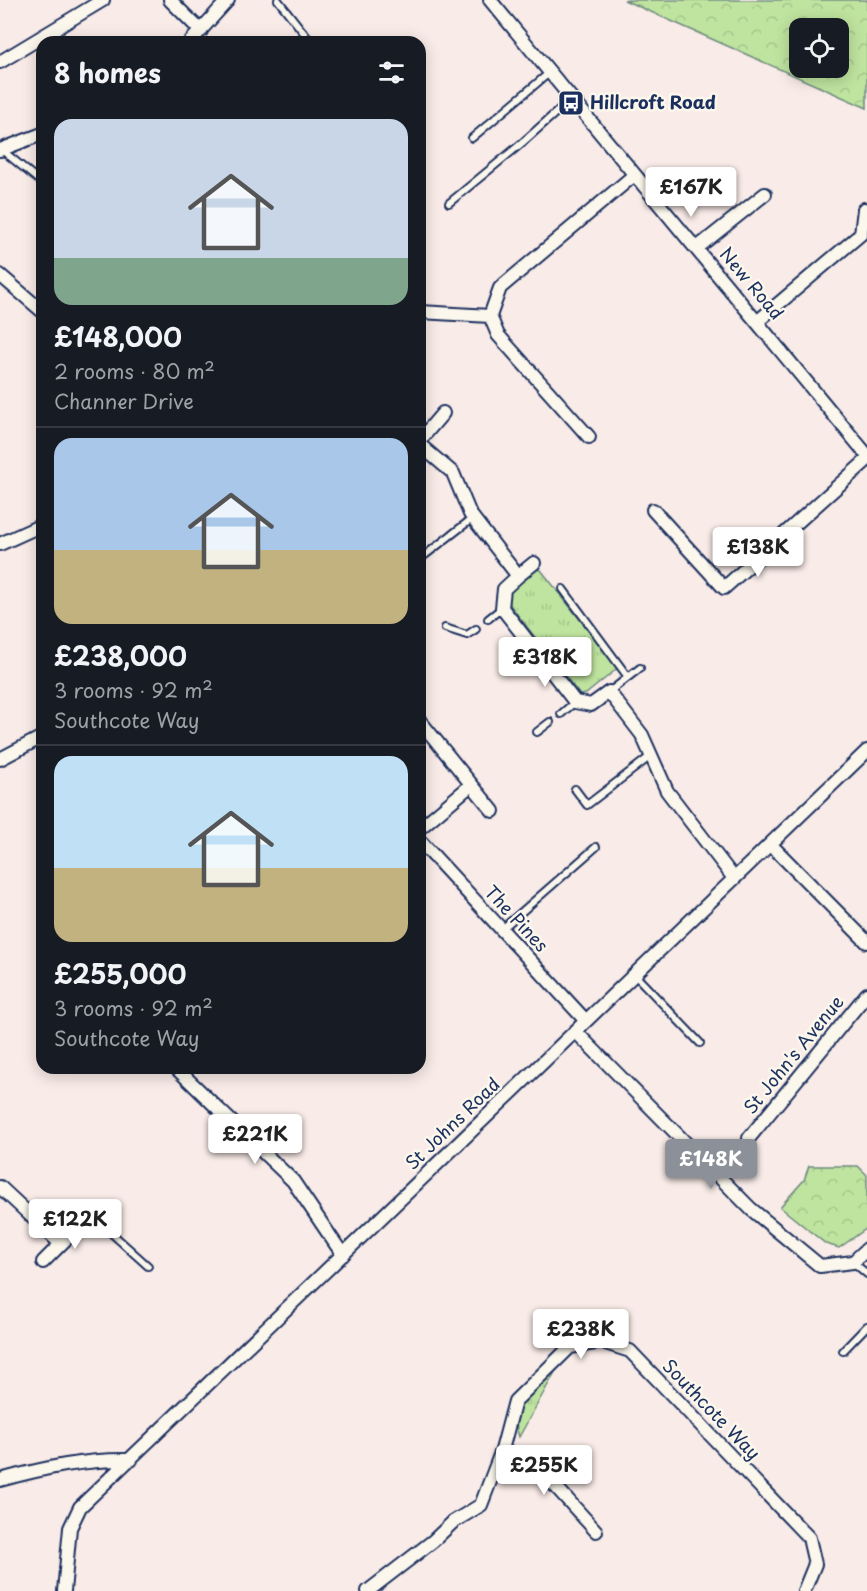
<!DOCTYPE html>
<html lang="en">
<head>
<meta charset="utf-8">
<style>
	:root { --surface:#171b24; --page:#242831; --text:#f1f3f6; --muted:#9ea1a6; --line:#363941; --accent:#8c9099 }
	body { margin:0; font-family:"Playpen Sans",sans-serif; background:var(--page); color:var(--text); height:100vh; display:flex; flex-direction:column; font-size:22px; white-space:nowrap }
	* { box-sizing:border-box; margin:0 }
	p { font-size:20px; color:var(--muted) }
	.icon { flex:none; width:33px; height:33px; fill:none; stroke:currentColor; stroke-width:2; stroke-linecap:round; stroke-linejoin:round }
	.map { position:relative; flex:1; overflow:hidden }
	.side { position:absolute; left:36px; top:36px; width:390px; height:1038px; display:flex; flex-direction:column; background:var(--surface); border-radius:18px; box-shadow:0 3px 15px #0003 }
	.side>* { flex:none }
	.tools { position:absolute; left:789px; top:18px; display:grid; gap:12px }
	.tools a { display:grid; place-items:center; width:60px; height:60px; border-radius:12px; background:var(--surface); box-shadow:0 3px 15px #0003; font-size:30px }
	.price { position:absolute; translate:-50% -51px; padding:0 14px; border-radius:6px; background:#fff; color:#222; font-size:20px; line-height:39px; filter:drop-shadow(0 2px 3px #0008) }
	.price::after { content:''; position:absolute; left:50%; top:36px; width:18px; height:14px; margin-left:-9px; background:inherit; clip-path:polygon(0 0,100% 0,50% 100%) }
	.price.current { background:var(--accent); color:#fff }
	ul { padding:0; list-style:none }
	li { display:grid; align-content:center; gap:12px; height:318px; padding:0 18px }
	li+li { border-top:2px solid var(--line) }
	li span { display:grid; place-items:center; height:186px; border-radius:18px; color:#555 }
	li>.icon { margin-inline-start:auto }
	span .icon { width:108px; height:108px; fill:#fffc; stroke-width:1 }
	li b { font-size:26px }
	h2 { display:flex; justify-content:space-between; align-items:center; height:72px; padding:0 18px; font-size:26px }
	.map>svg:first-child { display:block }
</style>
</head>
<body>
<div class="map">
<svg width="867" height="1591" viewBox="0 0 867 1591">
	<defs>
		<pattern id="grass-tufts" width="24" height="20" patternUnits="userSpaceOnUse" patternTransform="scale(1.5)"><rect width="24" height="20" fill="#bfe49f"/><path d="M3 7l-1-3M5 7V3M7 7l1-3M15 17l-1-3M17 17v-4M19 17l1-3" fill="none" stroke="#a4c48b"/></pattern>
		<pattern id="forest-crowns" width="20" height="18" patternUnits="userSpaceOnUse" patternTransform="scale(1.5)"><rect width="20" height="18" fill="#bfe49f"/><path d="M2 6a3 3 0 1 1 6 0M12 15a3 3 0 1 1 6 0" fill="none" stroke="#a4c48b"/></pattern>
	</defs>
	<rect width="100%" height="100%" fill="#f9ebe7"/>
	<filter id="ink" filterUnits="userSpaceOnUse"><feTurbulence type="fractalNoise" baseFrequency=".0167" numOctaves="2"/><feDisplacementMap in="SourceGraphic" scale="12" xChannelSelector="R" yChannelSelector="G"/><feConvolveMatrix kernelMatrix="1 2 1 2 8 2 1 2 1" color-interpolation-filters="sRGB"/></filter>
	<g filter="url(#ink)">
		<path fill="url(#grass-tufts)" stroke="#6d8a7e" stroke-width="1.5" d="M535 569 541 570 618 668 586 694 580 695 510 605 508 596 511 589Z
			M559 1365 519 1437C507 1404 537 1386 559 1365Z"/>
		<path fill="url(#forest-crowns)" stroke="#6d8a7e" stroke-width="1.5" fill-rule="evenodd" d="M624 0H867V108ZM800 28H838V68H800Z
			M809 1166H858L867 1175V1228L839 1248 826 1244 780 1207 804 1180Z"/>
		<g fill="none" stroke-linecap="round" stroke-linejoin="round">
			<defs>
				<path id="service" d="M278 0 311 42
					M472 138 549 73
					M2 150 42 183
					M449 203 522 143 570 100
					M420 559 473 518
					M563 589 628 677
					M488 619 502 608
					M445 628 467 635 476 629
					M609 692 640 668
					M561 714 575 702
					M537 732 550 722
					M575 789 587 805 652 755
					M502 929 596 847
					M635 975 700 1043
					M86 1219 108 1230 148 1266
					M853 1262 867 1274
					M843 1351 867 1326"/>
				<path id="minor" d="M170 0 201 31
					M490 0 867 455
					M190 42 228 0
					M0 62 103 0
					M0 150 42 134
					M697 248 765 194
					M0 275 42 311
					M420 312 490 316
					M758 321 861 234 864 209
					M589 437 498 335 490 316 500 288 633 176
					M420 440 443 413
					M420 445 453 473 470 514 518 576 504 589 502 608 575 702 591 705 609 692 642 735 667 791 733 877
					M653 510 724 588 867 460
					M0 544 42 525
					M518 576 534 563
					M420 721 493 811
					M0 759 42 737
					M420 828 471 785
					M420 841 586 1021
					M770 844 867 942
					M576 1032 751 1209 820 1266 853 1262 867 1249
					M176 1068 293 1181 343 1255
					M749 1138 867 994
					M0 1187 60 1243
					M43 1262 86 1219
					M502 1450 538 1467 596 1531
					M0 1480C44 1468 85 1459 131 1460
					M64 1591 70 1528 80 1507 867 751
					M368 1591 433 1541 453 1522 481 1505 502 1450 515 1401 570 1347 602 1342 630 1351 809 1538 815 1564 804 1591"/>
			</defs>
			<use href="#service" stroke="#1b2f5e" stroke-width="10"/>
			<use href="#minor" stroke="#1b2f5e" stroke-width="16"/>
			<use href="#service" stroke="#fbf7ec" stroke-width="6"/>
			<use href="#minor" stroke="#fbf7ec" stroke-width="12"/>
		</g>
	</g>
	<defs>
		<symbol id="bus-square" viewBox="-11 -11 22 22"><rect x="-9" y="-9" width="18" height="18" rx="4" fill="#1b2f5e" stroke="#fbf7ec"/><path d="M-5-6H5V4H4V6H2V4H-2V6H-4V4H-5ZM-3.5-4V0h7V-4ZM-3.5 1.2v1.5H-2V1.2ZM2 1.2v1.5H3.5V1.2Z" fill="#fff"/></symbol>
	</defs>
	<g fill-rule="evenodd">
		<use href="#bus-square" x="556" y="88" width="30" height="30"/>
	</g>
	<g text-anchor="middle" stroke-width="5" stroke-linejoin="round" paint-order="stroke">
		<g font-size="18" font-weight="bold" fill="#1b2f5e" stroke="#fbf7ec" text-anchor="start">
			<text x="590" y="109">Hillcroft Road</text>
		</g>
		<g font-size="18" fill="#1b2f5e" stroke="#fbf7ec">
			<text transform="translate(751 284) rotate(50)" y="6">New Road</text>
			<text transform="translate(516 919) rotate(47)" y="6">The Pines</text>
			<text transform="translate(794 1055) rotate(-51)" y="6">St John's Avenue</text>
			<text transform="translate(453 1124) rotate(-44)" y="6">St Johns Road</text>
			<text transform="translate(711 1410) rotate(46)" y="6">Southcote Way</text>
		</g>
	</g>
</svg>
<div class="tools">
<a><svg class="icon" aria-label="locate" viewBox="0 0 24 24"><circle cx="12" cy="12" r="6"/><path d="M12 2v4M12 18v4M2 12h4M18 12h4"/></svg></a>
</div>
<b class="price" style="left:691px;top:218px">£167K</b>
<b class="price" style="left:758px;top:578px">£138K</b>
<b class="price" style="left:545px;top:688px">£318K</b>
<b class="price" style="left:255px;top:1165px">£221K</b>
<b class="price current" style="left:711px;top:1190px">£148K</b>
<b class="price" style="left:75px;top:1250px">£122K</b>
<b class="price" style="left:581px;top:1360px">£238K</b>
<b class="price" style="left:544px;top:1496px">£255K</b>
<section class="side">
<h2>8 homes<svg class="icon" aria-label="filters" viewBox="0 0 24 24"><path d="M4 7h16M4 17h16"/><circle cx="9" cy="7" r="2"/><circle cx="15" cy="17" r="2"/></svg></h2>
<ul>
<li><span style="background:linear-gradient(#c9d6e8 75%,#7fa58c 0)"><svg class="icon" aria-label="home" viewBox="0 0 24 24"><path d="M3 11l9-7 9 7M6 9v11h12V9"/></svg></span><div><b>£148,000</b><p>2 rooms · 80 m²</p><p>Channer Drive</p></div></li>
<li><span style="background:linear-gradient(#a9c7e8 60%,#c2b280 0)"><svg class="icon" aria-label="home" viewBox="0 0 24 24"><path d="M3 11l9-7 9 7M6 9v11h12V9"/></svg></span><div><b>£238,000</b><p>3 rooms · 92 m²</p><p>Southcote Way</p></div></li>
<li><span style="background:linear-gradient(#bfe0f5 60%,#c2b280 0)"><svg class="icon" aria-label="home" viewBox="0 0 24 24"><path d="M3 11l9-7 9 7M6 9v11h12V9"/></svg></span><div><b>£255,000</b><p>3 rooms · 92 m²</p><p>Southcote Way</p></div></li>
</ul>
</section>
</div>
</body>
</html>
